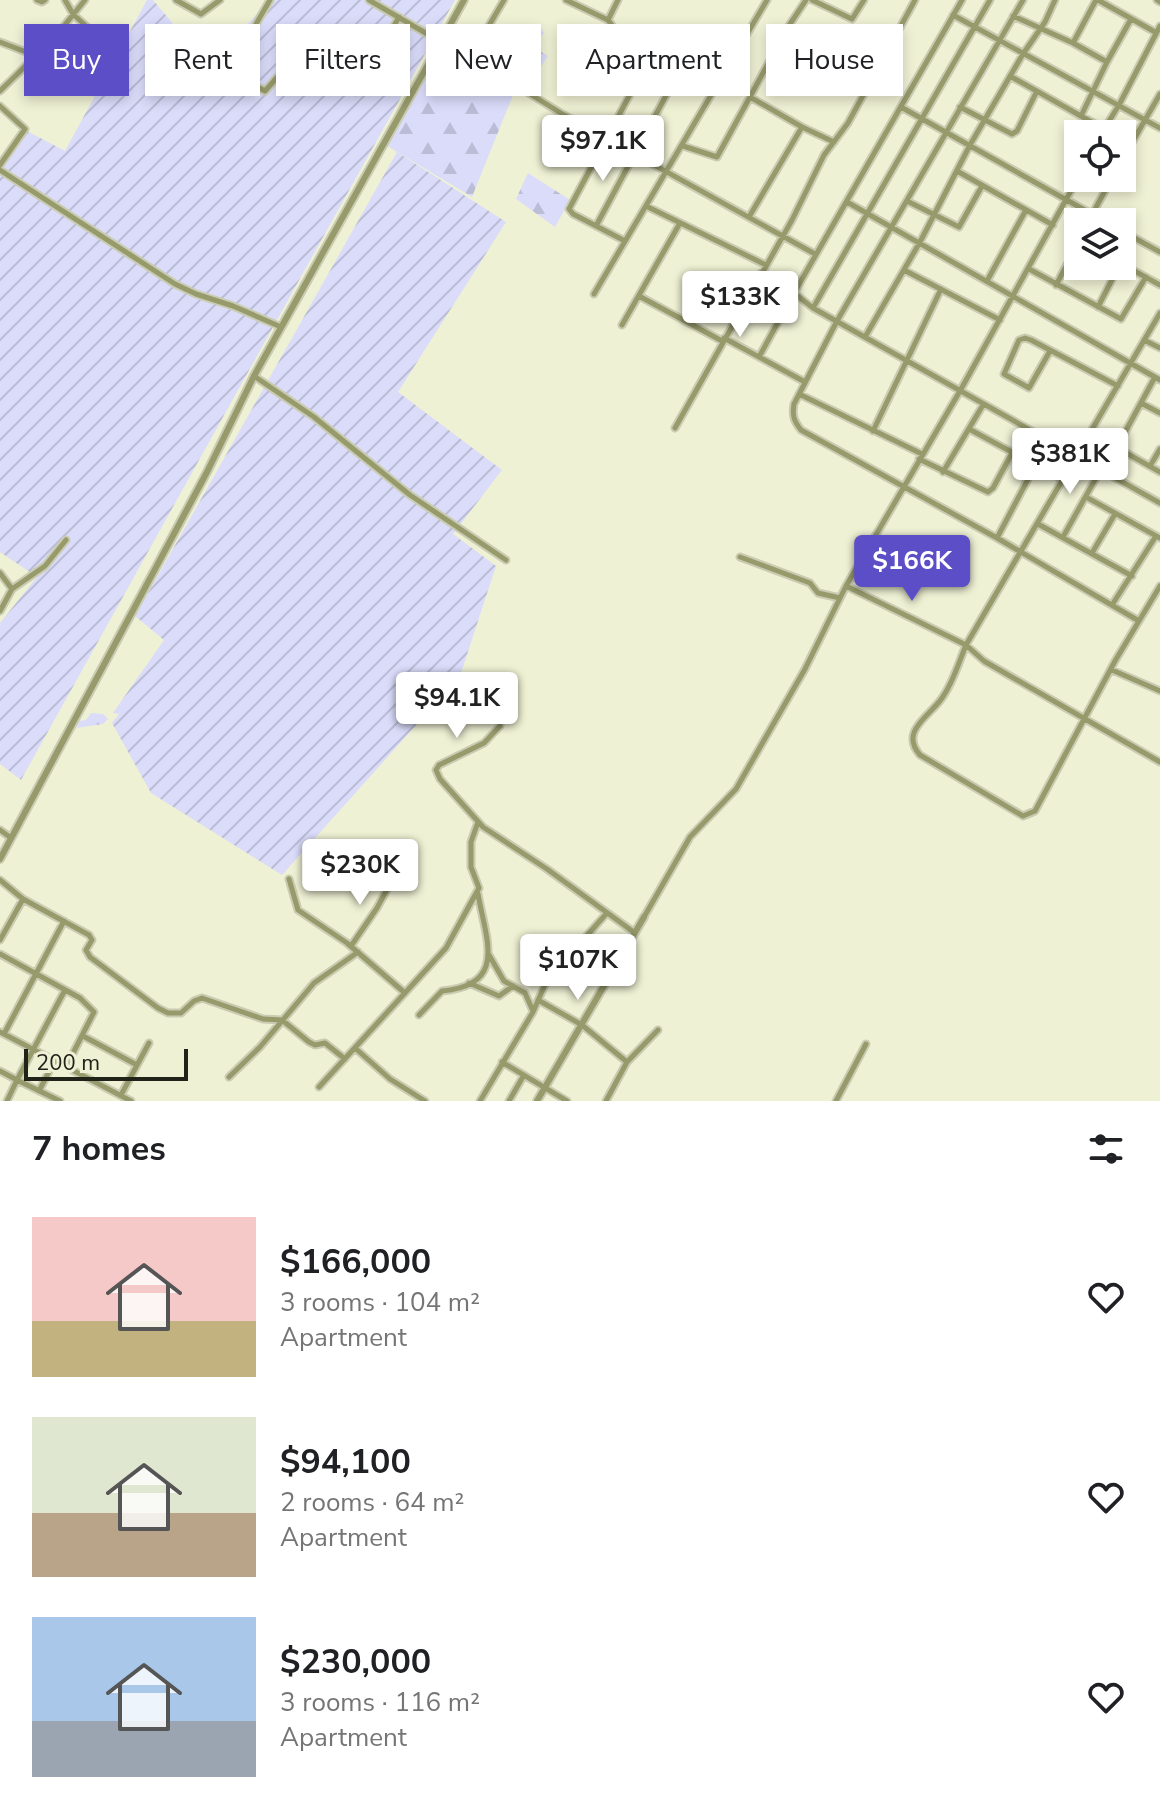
<!DOCTYPE html>
<html lang="en">
<head>
<meta charset="utf-8">
<style>
	:root { --surface:#fff; --page:#f6f6f6; --text:#202124; --muted:#757577; --accent:#5c4ec7 }
	body { margin:0; font-family:"Nunito Sans",sans-serif; background:var(--page); color:var(--text); height:100vh; display:flex; flex-direction:column; font-size:30px; white-space:nowrap }
	* { box-sizing:border-box; margin:0 }
	p { font-size:26px; color:var(--muted) }
	.icon { flex:none; width:44px; height:44px; fill:none; stroke:currentColor; stroke-width:2; stroke-linecap:round; stroke-linejoin:round }
	.map { position:relative; height:1101px; overflow:hidden }
	.panel { display:flex; flex-direction:column; background:var(--surface); flex:1 }
	.panel>* { flex:none }
	.top-card { position:absolute; left:24px; top:24px; width:1112px; height:72px; display:flex; gap:16px }
	.tools { position:absolute; left:1064px; top:120px; display:grid; gap:16px }
	.tools a { display:grid; place-items:center; width:72px; height:72px; border-radius:0px; background:var(--surface); box-shadow:0 4px 12px #0003; font-size:40px }
	.scale { position:absolute; left:24px; bottom:20px; width:164px; box-sizing:border-box; padding-left:8px; border:4px solid #222318; border-top:0; font-size:22px; line-height:28px; white-space:nowrap; color:#222318; -webkit-text-stroke:6px #eff1d4; paint-order:stroke }
	.price { position:absolute; translate:-50% -68px; padding:0 18px; border-radius:8px; background:#fff; color:#222; font-size:26px; line-height:52px; filter:drop-shadow(0 2px 4px #0008) }
	.price::after { content:''; position:absolute; left:50%; top:48px; width:24px; height:18px; margin-left:-12px; background:inherit; clip-path:polygon(0 0,100% 0,50% 100%) }
	.price.active { background:var(--accent); color:#fff }
	ul { padding:0; list-style:none }
	li { display:flex; align-items:center; gap:24px; height:200px; padding:0 32px }
	li span { display:grid; place-items:center; flex:none; width:224px; height:160px; border-radius:0px; color:#555 }
	li>.icon { margin-inline-start:auto }
	span .icon { width:96px; height:96px; fill:#fffc; stroke-width:1 }
	li b { font-size:34px }
	h2 { display:flex; justify-content:space-between; align-items:center; height:96px; padding:0 32px; font-size:34px }
	.tag { padding:0 28px; border-radius:0px; background:var(--surface); box-shadow:0 4px 12px #0003; font-size:28px; line-height:72px }
	.tag.active { background:var(--accent); color:#fff }
	.map>svg:first-child { display:block }
</style>
</head>
<body>
<div class="map">
<svg width="1160" height="1101" viewBox="0 0 1160 1101">
	<defs>
		<pattern id="grass-tufts" width="24" height="20" patternUnits="userSpaceOnUse" patternTransform="scale(2)"><rect width="24" height="20" fill="#dadcfa"/><path d="M3 7l-1-3M5 7V3M7 7l1-3M15 17l-1-3M17 17v-4M19 17l1-3" fill="none" stroke="#bbbcd6"/></pattern>
		<pattern id="forest-firs" width="22" height="20" patternUnits="userSpaceOnUse" patternTransform="scale(2)"><rect width="22" height="20" fill="#dadcfa"/><path d="M5 1l3.5 6h-7zM16 11l3.5 6h-7z" fill="#bbbcd6"/></pattern>
		<pattern id="garden-furrows" width="10" height="10" patternUnits="userSpaceOnUse" patternTransform="scale(2)"><rect width="10" height="10" fill="#dadcfa"/><path d="M-1 1l2-2M0 10L10 0M9 11l2-2" fill="none" stroke="#bbbcd6"/></pattern>
	</defs>
	<rect width="100%" height="100%" fill="#eff1d4"/>
	<path fill="url(#grass-tufts)" d="M540 26 544 33 533 47 548 56 529 85 527 83 524 86 507 72V68L515 59 514 55 520 48 527 47V42Z"/>
	<path fill="url(#forest-firs)" d="M444 45 515 90 472 197 384 144Z
		M528 173 570 200 555 227 516 199Z
		M91 713 103 714 108 719 103 724 77 728 79 721 86 720Z"/>
	<path fill="url(#garden-furrows)" d="M147 0H153L180 32 202 25 227 46 270 0H455L21 780 0 764V623L37 577 0 552V173L27 131 65 151Z
		M397 152 506 222 398 392 502 470 453 534 496 566 460 676 282 875 151 793 112 723 119 714 113 713 164 640 135 616Z"/>
	<g fill="none" stroke-linecap="round" stroke-linejoin="round">
		<defs>
			<path id="minor" d="M37 0 42 2 45 0
				M65 0 73 14 101 40
				M176 0 201 14 220 0
				M270 0 234 62 233 71 236 75 265 91 281 73
				M369 0 441 42
				M566 0 608 20 644 68 676 77 700 65 729 62
				M812 0 852 19 864 0
				M990 0 813 308 1160 503
				M1023 0 837 321 794 404C792 416 794 421 801 430L997 538 1139 621
				M1098 0 1155 32
				M1157 0 1160 2
				M953 15 1160 128
				M1013 16 1073 43 1107 62
				M608 20 618 0
				M443 40 564 115 815 254
				M0 42 34 55
				M1073 43 1096 0
				M471 56 504 0
				M1010 76 1104 129
				M0 91 55 37 85 0
				M356 92 399 17
				M0 106 25 129 0 165
				M901 107 1106 222
				M960 107 1012 134 1017 131 1037 91
				M1081 116 1107 62 1131 19
				M802 127 750 97 786 30 806 0
				M1101 134 1119 105 1160 26
				M683 146 717 157 750 97
				M1122 160 1160 94
				M0 170 175 284 196 294 233 306 281 327
				M957 171 1053 225
				M907 201 959 227 982 186
				M847 202 1160 380
				M646 206 766 265
				M749 217 802 127 834 142
				M1088 222 1112 178
				M596 226 676 77
				M1122 231 1160 252
				M625 241 573 214 569 209 644 68
				M1122 264 1160 285
				M1029 269 1121 319 1146 277
				M904 270 1000 320
				M987 281 1026 210
				M1056 285 1078 244
				M594 294 767 0
				M639 296 722 341
				M1098 307 1119 266
				M813 308 794 293 962 0
				M1160 313 966 645C959 662 953 683 942 698 930 716 899 731 920 755L1023 816 1035 811 1115 661 1160 586
				M622 325 680 223
				M865 337 920 242 970 145 1023 54 1045 22 1055 0
				M724 338 805 382
				M1144 340 1160 348
				M1050 351 1029 388 1004 374 1019 340 1025 338 1031 340 1118 386
				M759 357 794 293 761 273
				M254 376 314 417 410 495 506 560
				M799 394 922 454
				M1141 403 1160 413
				M675 428 792 220 824 155 848 123 915 0
				M969 429 1062 479
				M873 431 941 289
				M1091 433 1160 472
				M1117 447 1155 377
				M919 459 988 492 993 488 1012 453
				M1150 466 1160 449
				M943 472 983 405
				M1086 497 1160 538
				M1038 524 1132 576
				M1063 537 1101 469
				M997 538 1035 466
				M1092 553 1115 514
				M740 557 810 583 818 593 840 598
				M0 573 12 589 0 611
				M846 586 966 645 984 661 1160 762
				M12 589 45 566 66 540
				M1112 605 1156 536
				M1112 670 1160 691
				M500 726 484 743 439 765 436 770 440 779 483 827 547 869 635 933
				M0 830 11 838
				M289 879 298 910 347 943 405 993
				M0 880 23 899 89 935 92 940 86 950 90 957 158 1008 168 1013H181L194 1001 202 998 263 1019 282 1020 309 1042 315 1045 325 1043 345 1059
				M644 917 690 837 736 789 805 669 846 586 960 391 1078 178
				M0 940 23 899
				M351 946 377 908 391 882
				M0 954 80 998 94 1012 67 1065
				M489 955 504 981 525 993 533 1011
				M469 983 499 996 513 986
				M538 1000 582 1025 627 1062 606 1101
				M419 1015 442 991C508 985 486 940 478 894
				M0 1032 131 1101
				M4 1034 64 921
				M83 1036 137 1065
				M355 1048 390 1079 425 1101
				M502 1062 567 1101
				M627 1062 658 1030
				M0 1071 17 1080 65 990
				M229 1077 260 1047 314 983 358 952
				M319 1087 446 948 479 888 471 867V842L478 822
				M39 1091 55 1060
				M121 1095 149 1043
				M7 1101 17 1080 60 1101
				M480 1101 533 1012 547 980 607 913
				M509 1101 524 1075
				M836 1101 866 1044"/>
			<path id="tertiary" d="M0 859 207 472 254 376 464 0
				M537 1101 644 917"/>
		</defs>
		<use href="#minor" stroke="#caccb2" stroke-width="9"/>
		<use href="#tertiary" stroke="#caccb2" stroke-width="10"/>
		<use href="#minor" stroke="#979a6b" stroke-width="5"/>
		<use href="#tertiary" stroke="#979a6b" stroke-width="6"/>
	</g>
</svg>
<div class="tools">
<a><svg class="icon" aria-label="locate" viewBox="0 0 24 24"><circle cx="12" cy="12" r="6"/><path d="M12 2v4M12 18v4M2 12h4M18 12h4"/></svg></a>
<a><svg class="icon" aria-label="layers" viewBox="0 0 24 24"><path d="M12 4l9 5-9 5-9-5zM3 14l9 5 9-5"/></svg></a>
</div>
<div class="scale">200 m</div>
<b class="price" style="left:603px;top:183px">$97.1K</b>
<b class="price" style="left:740px;top:339px">$133K</b>
<b class="price" style="left:1070px;top:496px">$381K</b>
<b class="price active" style="left:912px;top:603px">$166K</b>
<b class="price" style="left:457px;top:740px">$94.1K</b>
<b class="price" style="left:360px;top:907px">$230K</b>
<b class="price" style="left:578px;top:1002px">$107K</b>
<div class="top-card">
<a class="tag active">Buy</a>
<a class="tag">Rent</a>
<a class="tag">Filters</a>
<a class="tag">New</a>
<a class="tag">Apartment</a>
<a class="tag">House</a>
</div>
</div>
<section class="panel">
<h2>7 homes<svg class="icon" aria-label="filters" viewBox="0 0 24 24"><path d="M4 7h16M4 17h16"/><circle cx="9" cy="7" r="2"/><circle cx="15" cy="17" r="2"/></svg></h2>
<ul>
<li><span style="background:linear-gradient(#f6c9c9 65%,#c2b280 0)"><svg class="icon" aria-label="home" viewBox="0 0 24 24"><path d="M3 11l9-7 9 7M6 9v11h12V9"/></svg></span><div><b>$166,000</b><p>3 rooms · 104 m²</p><p>Apartment</p></div><svg class="icon" aria-label="heart" viewBox="0 0 24 24"><path d="M12 20l-8-8c-3-5 5-10 8-4 3-6 11-1 8 4z"/></svg></li>
<li><span style="background:linear-gradient(#dfe7d0 60%,#b9a48a 0)"><svg class="icon" aria-label="home" viewBox="0 0 24 24"><path d="M3 11l9-7 9 7M6 9v11h12V9"/></svg></span><div><b>$94,100</b><p>2 rooms · 64 m²</p><p>Apartment</p></div><svg class="icon" aria-label="heart" viewBox="0 0 24 24"><path d="M12 20l-8-8c-3-5 5-10 8-4 3-6 11-1 8 4z"/></svg></li>
<li><span style="background:linear-gradient(#a9c7e8 65%,#9aa5b1 0)"><svg class="icon" aria-label="home" viewBox="0 0 24 24"><path d="M3 11l9-7 9 7M6 9v11h12V9"/></svg></span><div><b>$230,000</b><p>3 rooms · 116 m²</p><p>Apartment</p></div><svg class="icon" aria-label="heart" viewBox="0 0 24 24"><path d="M12 20l-8-8c-3-5 5-10 8-4 3-6 11-1 8 4z"/></svg></li>
</ul>
</section>
</body>
</html>
